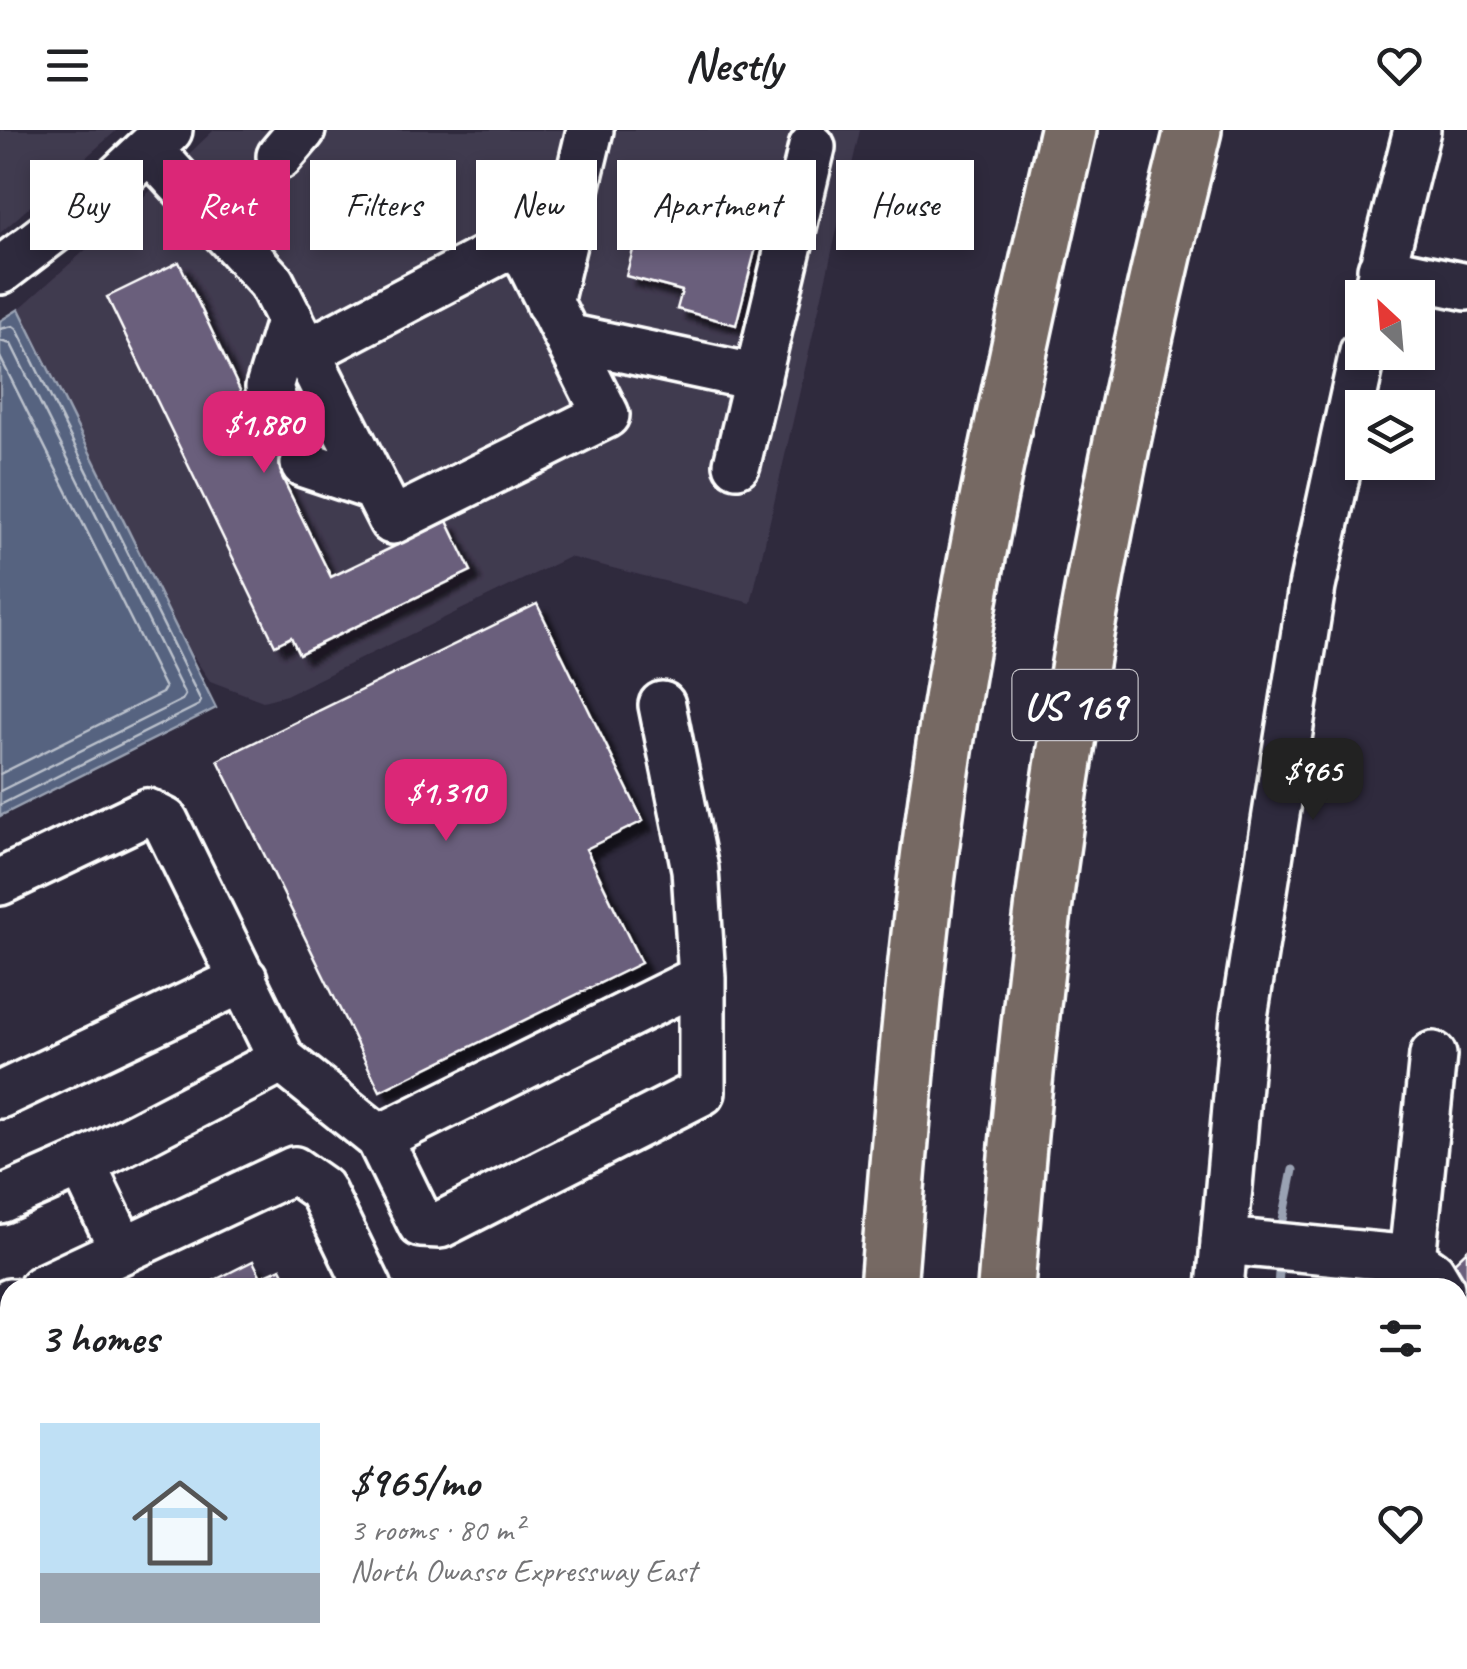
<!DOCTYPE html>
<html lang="en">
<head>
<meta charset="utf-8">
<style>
	:root { --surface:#fff; --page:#f6f6f6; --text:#202124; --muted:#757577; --accent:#db2777 }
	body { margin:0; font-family:Caveat,sans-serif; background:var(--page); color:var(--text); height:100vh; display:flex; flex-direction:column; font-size:38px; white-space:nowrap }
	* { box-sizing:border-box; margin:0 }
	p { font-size:32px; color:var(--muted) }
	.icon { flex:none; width:55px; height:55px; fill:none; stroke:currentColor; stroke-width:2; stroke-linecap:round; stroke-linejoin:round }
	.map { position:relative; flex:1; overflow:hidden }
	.drawer { position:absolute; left:0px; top:1148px; width:1468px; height:392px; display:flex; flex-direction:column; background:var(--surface); border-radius:30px 30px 0 0; box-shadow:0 5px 15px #0003 }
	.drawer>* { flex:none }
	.hud { position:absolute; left:30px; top:30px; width:1408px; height:90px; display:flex; gap:20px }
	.needle { width:65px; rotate:334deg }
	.fabs { position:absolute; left:1345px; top:150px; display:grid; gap:20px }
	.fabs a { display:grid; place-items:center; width:90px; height:90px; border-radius:0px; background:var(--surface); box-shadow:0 5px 15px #0003; font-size:50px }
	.price { position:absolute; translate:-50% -85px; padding:0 22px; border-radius:20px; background:var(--accent); color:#fff; font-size:32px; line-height:65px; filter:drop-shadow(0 2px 5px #0008) }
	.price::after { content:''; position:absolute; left:50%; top:60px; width:30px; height:22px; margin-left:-15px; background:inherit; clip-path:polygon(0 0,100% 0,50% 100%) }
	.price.selected { background:#222; color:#fff }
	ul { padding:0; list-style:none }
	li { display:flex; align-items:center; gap:30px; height:250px; padding:0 40px }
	li span { display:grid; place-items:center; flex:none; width:280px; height:200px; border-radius:0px; color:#555 }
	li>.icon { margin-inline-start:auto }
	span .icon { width:120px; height:120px; fill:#fffc; stroke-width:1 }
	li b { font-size:42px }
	h2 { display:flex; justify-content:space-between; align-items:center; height:120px; padding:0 40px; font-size:42px }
	.chip { padding:0 35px; border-radius:0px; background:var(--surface); box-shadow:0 5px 15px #0003; font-size:35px; line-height:90px }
	.chip.selected { background:var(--accent); color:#fff }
	header { display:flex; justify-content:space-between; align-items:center; height:130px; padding:0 40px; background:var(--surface); font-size:45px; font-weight:700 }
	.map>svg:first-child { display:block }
</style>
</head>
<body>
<header><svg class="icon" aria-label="menu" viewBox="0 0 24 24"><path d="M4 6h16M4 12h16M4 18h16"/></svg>Nestly<svg class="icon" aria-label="heart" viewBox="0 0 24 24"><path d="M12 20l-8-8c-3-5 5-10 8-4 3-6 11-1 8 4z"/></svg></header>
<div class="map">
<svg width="1467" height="1539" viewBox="0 0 1467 1539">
	<defs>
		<filter id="shadow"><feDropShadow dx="9" dy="9" stdDeviation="2.5" flood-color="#0009"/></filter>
	</defs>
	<rect width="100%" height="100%" fill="#2f2a3d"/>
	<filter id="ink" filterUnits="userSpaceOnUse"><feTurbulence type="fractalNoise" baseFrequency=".01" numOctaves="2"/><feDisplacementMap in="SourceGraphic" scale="20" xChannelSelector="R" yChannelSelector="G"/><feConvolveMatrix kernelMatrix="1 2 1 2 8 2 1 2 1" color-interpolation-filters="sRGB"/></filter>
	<g filter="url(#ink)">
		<path fill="#413a50" d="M0 0H117L0 103Z
			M214 0H860L751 473 569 427 286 565 263 571 210 551 189 520 19 179 127 83Z"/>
		<path fill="#566480" stroke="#9aa2b3" stroke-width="2.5" d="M19 179 216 578 0 686V191Z"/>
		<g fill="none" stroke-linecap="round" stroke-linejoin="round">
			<path stroke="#bbc1cc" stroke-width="2.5" d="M0 199 13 196 17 199 201 571 199 575 0 675
				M0 211 11 214 185 565 182 570 0 661
				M0 227 165 558 162 563 0 644"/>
			<path stroke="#9aa2b3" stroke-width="9" d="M1281 1100 1293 1040
				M1278 1158 1279 1142
				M1254 1530V1536"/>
		</g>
		<path fill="#6b5e7b" stroke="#fff" stroke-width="2.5" filter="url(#shadow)" d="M652 42 768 71 736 195 677 179 682 161 626 146 636 109 621 105 629 74 643 77Z
			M179 132 248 277 300 252 333 320 281 345 331 447 447 391 471 441 299 524 291 507 275 515 107 167Z
			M537 474 643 691 586 719 641 833 380 961 218 630Z
			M1467 1120V1154L1451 1135Z
			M253 1131 261 1147 281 1138 291 1158H199Z
			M1458 1447H1467V1528H1458Z"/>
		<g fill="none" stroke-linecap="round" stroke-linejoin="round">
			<path stroke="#443f50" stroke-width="45" stroke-dasharray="45 22" stroke-linecap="butt" d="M272 266 304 334"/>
			<defs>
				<path id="minor" d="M149 19 271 152 392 391 606 285 519 111 307 222
					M280 26 302 0
					M1381 139 1467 157
					M0 141 101 64 169 0
					M1375 168 1417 0
					M549 173 590 0
					M567 207 758 248
					M272 266 269 257 290 188
					M304 334 373 357
					M737 334 812 17
					M0 752 147 682 165 691 282 930 82 1034 0 1070
					M282 930 379 1008 421 1094 440 1095 702 962V848L695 739 662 575
					M0 965 244 849
					M379 1008 702 848
					M82 1034 123 1120
					M1224 1111 1412 1129 1432 1143 1441 1158
					M1412 1129 1433 925
					M42 1158 294 1040 321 1059 369 1158
					M1220 1158 1244 887 1312 457 1363 222
					M0 1177 10 1172
					M1458 1223 1467 1224
					M0 1253 10 1274
					M0 1379 10 1374
					M124 1539 141 1530
					M1201 1539V1530"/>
				<path id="highway" d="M888 1158C900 1007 912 856 932 706 963 468 1015 233 1068 0
					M1006 1158C1016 1029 1028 901 1044 773 1077 513 1130 254 1193 0
					M870 1539V1530
					M989 1539 990 1530"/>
			</defs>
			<use href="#minor" stroke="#fff" stroke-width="52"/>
			<use href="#highway" stroke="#fff" stroke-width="62"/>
			<use href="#minor" stroke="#2f2a3d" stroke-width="45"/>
			<use href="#highway" stroke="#766964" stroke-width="55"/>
		</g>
	</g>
	<g text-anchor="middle" stroke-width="8" stroke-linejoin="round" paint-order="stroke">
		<rect fill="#2f2a3d" stroke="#c1bfc5" stroke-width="2.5" x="1012.5" y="540" width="125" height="70" rx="8"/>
		<g font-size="40" font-weight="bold" fill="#fff">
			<text x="1075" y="589">US 169</text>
		</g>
	</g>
</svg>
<div class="fabs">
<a><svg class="needle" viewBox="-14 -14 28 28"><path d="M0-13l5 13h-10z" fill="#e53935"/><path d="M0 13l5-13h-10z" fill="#757577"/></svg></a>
<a><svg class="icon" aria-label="layers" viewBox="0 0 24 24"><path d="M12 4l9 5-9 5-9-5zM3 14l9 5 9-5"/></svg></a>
</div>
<b class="price" style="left:264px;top:346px">$1,880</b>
<b class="price selected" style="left:1313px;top:693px">$965</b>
<b class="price" style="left:446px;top:714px">$1,310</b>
<div class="hud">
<a class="chip">Buy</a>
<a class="chip selected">Rent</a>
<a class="chip">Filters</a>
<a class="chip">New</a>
<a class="chip">Apartment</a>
<a class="chip">House</a>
</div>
<section class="drawer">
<h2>3 homes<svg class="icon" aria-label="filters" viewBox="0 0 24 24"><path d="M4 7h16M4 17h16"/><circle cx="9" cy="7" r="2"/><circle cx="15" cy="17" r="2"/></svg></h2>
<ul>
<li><span style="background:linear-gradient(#bfe0f5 75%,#9aa5b1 0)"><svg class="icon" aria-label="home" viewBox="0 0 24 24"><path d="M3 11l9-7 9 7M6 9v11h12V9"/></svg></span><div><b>$965/mo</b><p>3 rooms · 80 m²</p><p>North Owasso Expressway East</p></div><svg class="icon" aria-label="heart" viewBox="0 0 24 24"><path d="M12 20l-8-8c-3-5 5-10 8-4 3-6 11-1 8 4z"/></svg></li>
</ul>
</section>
</div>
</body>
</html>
